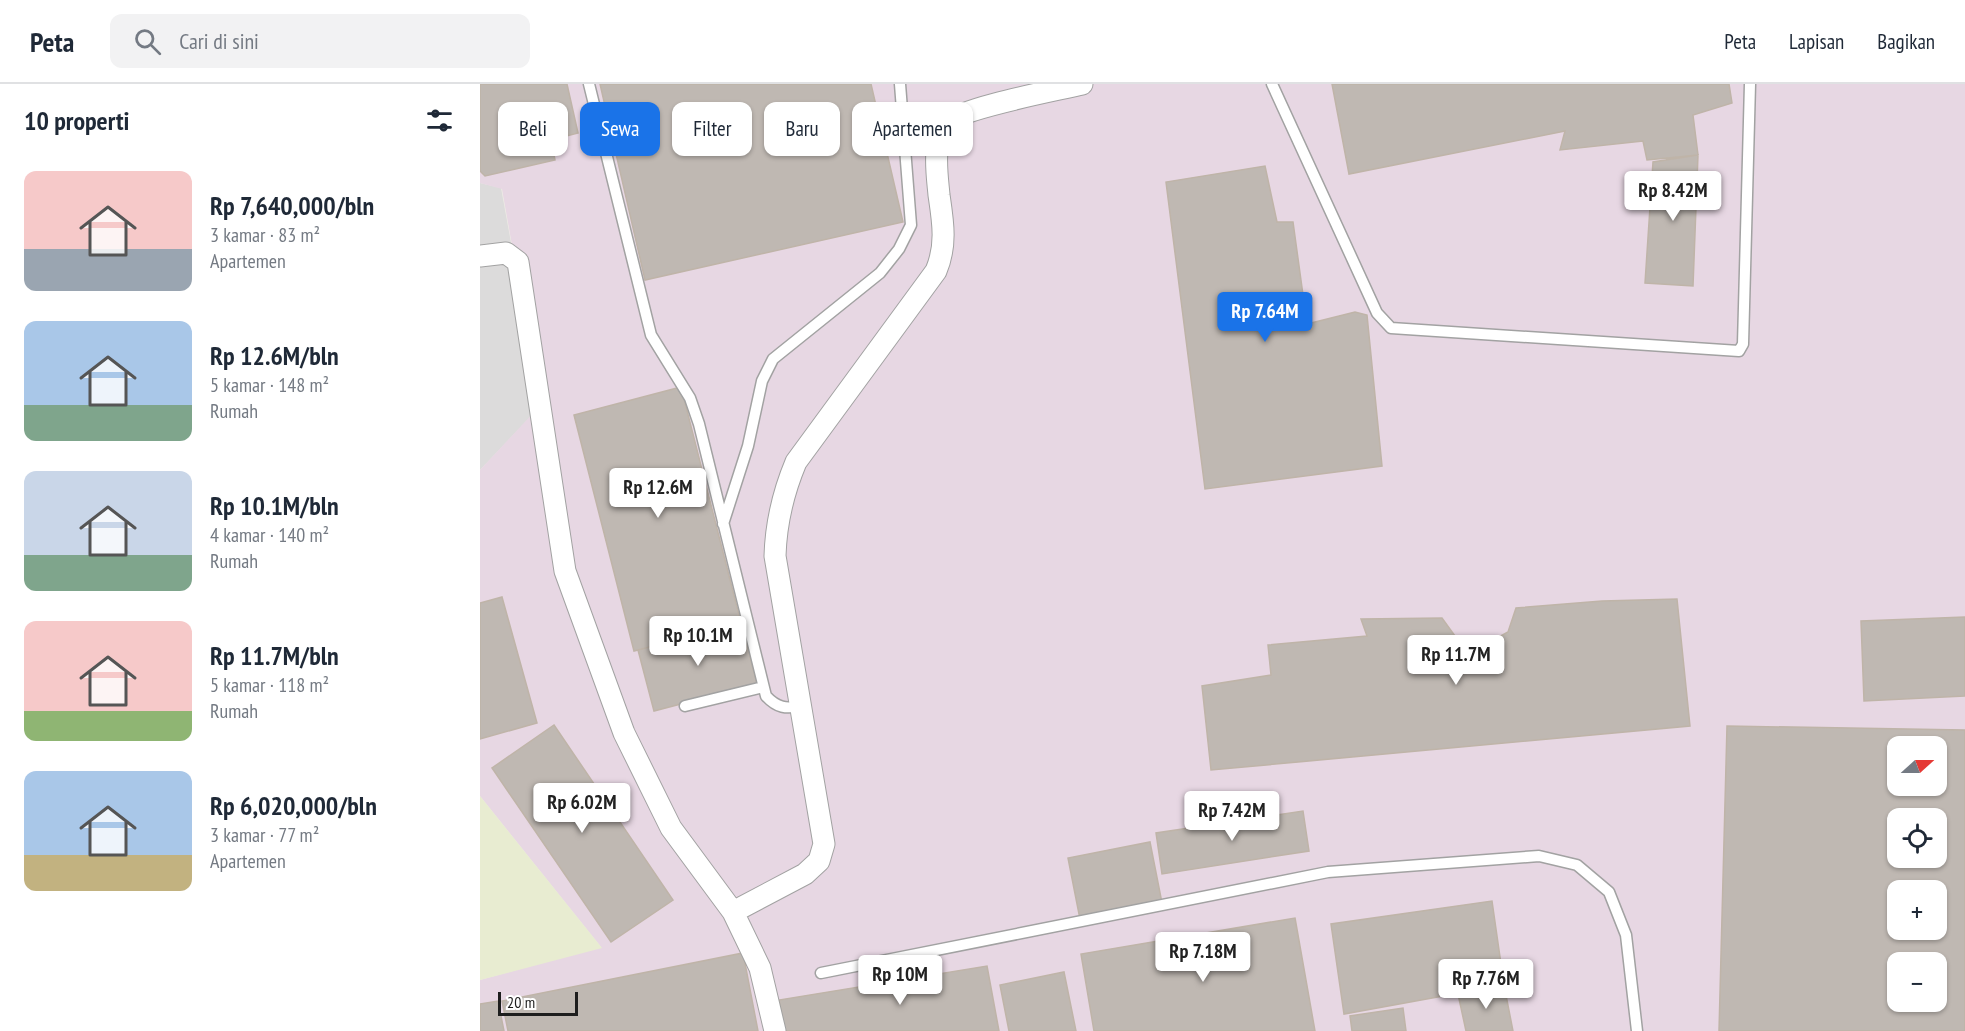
<!DOCTYPE html>
<html lang="id">
<head>
<meta charset="utf-8">
<style>
	:root { --surface:#fff; --page:#f2f2f3; --text:#1f2937; --muted:#747a83; --line:#e0e1e3; --accent:#1a73e8 }
	body { margin:0; font-family:"PT Sans Narrow",sans-serif; background:var(--page); color:var(--text); height:100vh; display:flex; flex-direction:column; font-size:22px; white-space:nowrap }
	* { box-sizing:border-box; margin:0 }
	p { font-size:20px; color:var(--muted) }
	.icon { flex:none; width:33px; height:33px; fill:none; stroke:currentColor; stroke-width:2; stroke-linecap:round; stroke-linejoin:round }
	.map { position:relative; flex:1; overflow:hidden }
	.details { display:flex; flex-direction:column; background:var(--surface); width:480px }
	.details>* { flex:none }
	.hud { position:absolute; left:18px; top:18px; width:570px; height:54px; display:flex; gap:12px }
	.needle { width:39px; rotate:69deg }
	.tools { position:absolute; left:1407px; top:652px; display:grid; gap:12px }
	.tools a { display:grid; place-items:center; width:60px; height:60px; border-radius:12px; background:var(--surface); box-shadow:0 2px 4px #0004; font-size:30px }
	.scale { position:absolute; left:18px; bottom:15px; width:80px; box-sizing:border-box; padding-left:6px; border:3px solid #1e1e1e; border-top:0; font-size:16px; line-height:21px; white-space:nowrap; color:#1e1e1e; -webkit-text-stroke:4px #fff; paint-order:stroke }
	.price { position:absolute; translate:-50% -51px; padding:0 14px; border-radius:6px; background:#fff; color:#222; font-size:20px; line-height:39px; filter:drop-shadow(0 2px 3px #0008) }
	.price::after { content:''; position:absolute; left:50%; top:36px; width:18px; height:14px; margin-left:-9px; background:inherit; clip-path:polygon(0 0,100% 0,50% 100%) }
	.price.current { background:var(--accent); color:#fff }
	ul { padding:0; list-style:none }
	li { display:flex; align-items:center; gap:18px; height:150px; padding:0 24px }
	li span { display:grid; place-items:center; flex:none; width:168px; height:120px; border-radius:12px; color:#555 }
	li>.icon { margin-inline-start:auto }
	span .icon { width:72px; height:72px; fill:#fffc; stroke-width:1 }
	li b { font-size:26px }
	h2 { display:flex; justify-content:space-between; align-items:center; height:72px; padding:0 24px; font-size:26px }
	.tag { padding:0 21px; border-radius:12px; background:var(--surface); box-shadow:0 2px 4px #0004; font-size:21px; line-height:54px }
	.tag.current { background:var(--accent); color:#fff }
	header { display:flex; align-items:center; gap:36px; box-sizing:border-box; height:84px; padding:0 30px; background:var(--surface); border-bottom:2px solid var(--line) }
	header strong { font-size:28px }
	nav { display:flex; gap:33px; margin-inline-start:auto; font-size:21px }
	.search { width:420px; height:54px; background:var(--page); display:flex; align-items:center; gap:15px; box-sizing:border-box; padding:0 21px; border-radius:12px; color:var(--muted); font-size:22px }
	main { display:flex; flex:1; min-height:0 }
	.map>svg:first-child { display:block }
</style>
</head>
<body>
<header>
<strong>Peta</strong>
<div class="search"><svg class="icon" aria-label="search" viewBox="0 0 24 24"><circle cx="10" cy="10" r="6"/><path d="M15 15l6 6"/></svg>Cari di sini</div>
<nav><a>Peta</a><a>Lapisan</a><a>Bagikan</a></nav>
</header>
<main>
<section class="details">
<h2>10 properti<svg class="icon" aria-label="filters" viewBox="0 0 24 24"><path d="M4 7h16M4 17h16"/><circle cx="9" cy="7" r="2"/><circle cx="15" cy="17" r="2"/></svg></h2>
<ul>
<li><span style="background:linear-gradient(#f6c9c9 65%,#9aa5b1 0)"><svg class="icon" aria-label="home" viewBox="0 0 24 24"><path d="M3 11l9-7 9 7M6 9v11h12V9"/></svg></span><div><b>Rp 7,640,000/bln</b><p>3 kamar · 83 m²</p><p>Apartemen</p></div></li>
<li><span style="background:linear-gradient(#a9c7e8 70%,#7fa58c 0)"><svg class="icon" aria-label="home" viewBox="0 0 24 24"><path d="M3 11l9-7 9 7M6 9v11h12V9"/></svg></span><div><b>Rp 12.6M/bln</b><p>5 kamar · 148 m²</p><p>Rumah</p></div></li>
<li><span style="background:linear-gradient(#c9d6e8 70%,#7fa58c 0)"><svg class="icon" aria-label="home" viewBox="0 0 24 24"><path d="M3 11l9-7 9 7M6 9v11h12V9"/></svg></span><div><b>Rp 10.1M/bln</b><p>4 kamar · 140 m²</p><p>Rumah</p></div></li>
<li><span style="background:linear-gradient(#f6c9c9 75%,#8fb573 0)"><svg class="icon" aria-label="home" viewBox="0 0 24 24"><path d="M3 11l9-7 9 7M6 9v11h12V9"/></svg></span><div><b>Rp 11.7M/bln</b><p>5 kamar · 118 m²</p><p>Rumah</p></div></li>
<li><span style="background:linear-gradient(#a9c7e8 70%,#c2b280 0)"><svg class="icon" aria-label="home" viewBox="0 0 24 24"><path d="M3 11l9-7 9 7M6 9v11h12V9"/></svg></span><div><b>Rp 6,020,000/bln</b><p>3 kamar · 77 m²</p><p>Apartemen</p></div></li>
</ul>
</section>
<div class="map">
<svg width="1485" height="947" viewBox="0 0 1485 947">
	<rect width="100%" height="100%" fill="#eeece5"/>
	<path fill="#dcdbdb" d="M0 99 21 104 49 257 56 327 0 386Z"/>
	<path fill="#e7d7e3" fill-rule="evenodd" d="M0 0H1485V947H0V896L121 863 0 712V386L56 326 49 257 22 105 0 99ZM1418 663H1456V702H1418ZM1418 735H1456V774H1418ZM1418 807H1456V846H1418ZM1418 879H1456V918H1418Z"/>
	<path fill="#e8ecd1" d="M0 712 122 864 0 896Z"/>
	<path fill="#bfb8b2" stroke="#bfb4a8" stroke-width="1.5" fill-rule="evenodd" d="M0 0H87L98 49 71 56 75 76 5 92 0 87Z
		M120 0H391L423 138 165 196Z
		M852 0H1249L1252 19 1213 31 1218 71 1167 76 1163 57 1080 66 1085 47 869 90Z
		M1218 71 1213 202 1165 199 1173 78Z
		M785 82 797 138H813L827 240 875 228 887 231 902 382 725 405 686 98Z
		M201 303 261 539 154 567 94 331Z
		M22 513 57 639 0 655V519Z
		M1197 515 1210 642 731 686 722 602 791 591 788 561 887 552 881 535 962 534 988 570 1028 548 1036 524 1122 517Z
		M1485 533V612L1384 617 1381 537Z
		M261 539 277 600 174 627 158 566Z
		M74 641 193 816 131 858 12 684Z
		M1247 642 1485 646V947H1239ZM1418 663H1456V702H1418ZM1418 735H1456V774H1418ZM1418 807H1456V846H1418ZM1418 879H1456V918H1418Z
		M823 727 829 767 682 790 676 749Z
		M670 758 682 819 600 835 588 774Z
		M1012 817 1024 901 864 930 851 840Z
		M815 834 835 947H614L601 870Z
		M263 869 278 947H28L22 917Z
		M507 882 519 947H305L299 916Z
		M584 888 596 947H529L520 901Z
		M1024 901 1033 947H986L978 910Z
		M18 917 24 947H0V920Z
		M923 924 926 947H872L870 932Z"/>
	<g fill="none" stroke-linecap="round" stroke-linejoin="round">
		<defs>
			<path id="service" d="M109 0 171 251 210 314 219 340 286 612C297 624 306 625 321 622
				M792 0 897 229 911 244 1259 267 1263 260 1270 0
				M243 440 268 362 282 297 293 275 400 189 419 165 431 141 420 0
				M205 622 283 603
				M341 889 848 788 1059 772 1097 781 1129 808 1146 851 1157 947"/>
			<path id="minor" d="M0 172 26 169 38 178 85 487 144 649 191 744 253 828
				M295 947 280 884 253 828 325 790 339 777 344 760 295 472C296 438 303 409 316 378L456 187C467 161 463 138 459 111 457 88 451 55 470 37 485 23 578 6 602 0"/>
		</defs>
		<use href="#service" stroke="#a2a2a2" stroke-width="13"/>
		<use href="#minor" stroke="#a2a2a2" stroke-width="23"/>
		<use href="#service" stroke="#fff" stroke-width="10"/>
		<use href="#minor" stroke="#fff" stroke-width="21"/>
	</g>
</svg>
<div class="tools">
<a><svg class="needle" viewBox="-14 -14 28 28"><path d="M0-13l5 13h-10z" fill="#e53935"/><path d="M0 13l5-13h-10z" fill="#747a83"/></svg></a>
<a><svg class="icon" aria-label="locate" viewBox="0 0 24 24"><circle cx="12" cy="12" r="6"/><path d="M12 2v4M12 18v4M2 12h4M18 12h4"/></svg></a>
<a>+</a>
<a>−</a>
</div>
<div class="scale">20 m</div>
<b class="price" style="left:1193px;top:138px">Rp 8.42M</b>
<b class="price current" style="left:785px;top:259px">Rp 7.64M</b>
<b class="price" style="left:178px;top:435px">Rp 12.6M</b>
<b class="price" style="left:218px;top:583px">Rp 10.1M</b>
<b class="price" style="left:976px;top:602px">Rp 11.7M</b>
<b class="price" style="left:102px;top:750px">Rp 6.02M</b>
<b class="price" style="left:752px;top:758px">Rp 7.42M</b>
<b class="price" style="left:723px;top:899px">Rp 7.18M</b>
<b class="price" style="left:420px;top:922px">Rp 10M</b>
<b class="price" style="left:1006px;top:926px">Rp 7.76M</b>
<div class="hud">
<a class="tag">Beli</a>
<a class="tag current">Sewa</a>
<a class="tag">Filter</a>
<a class="tag">Baru</a>
<a class="tag">Apartemen</a>
</div>
</div>
</main>
</body>
</html>
